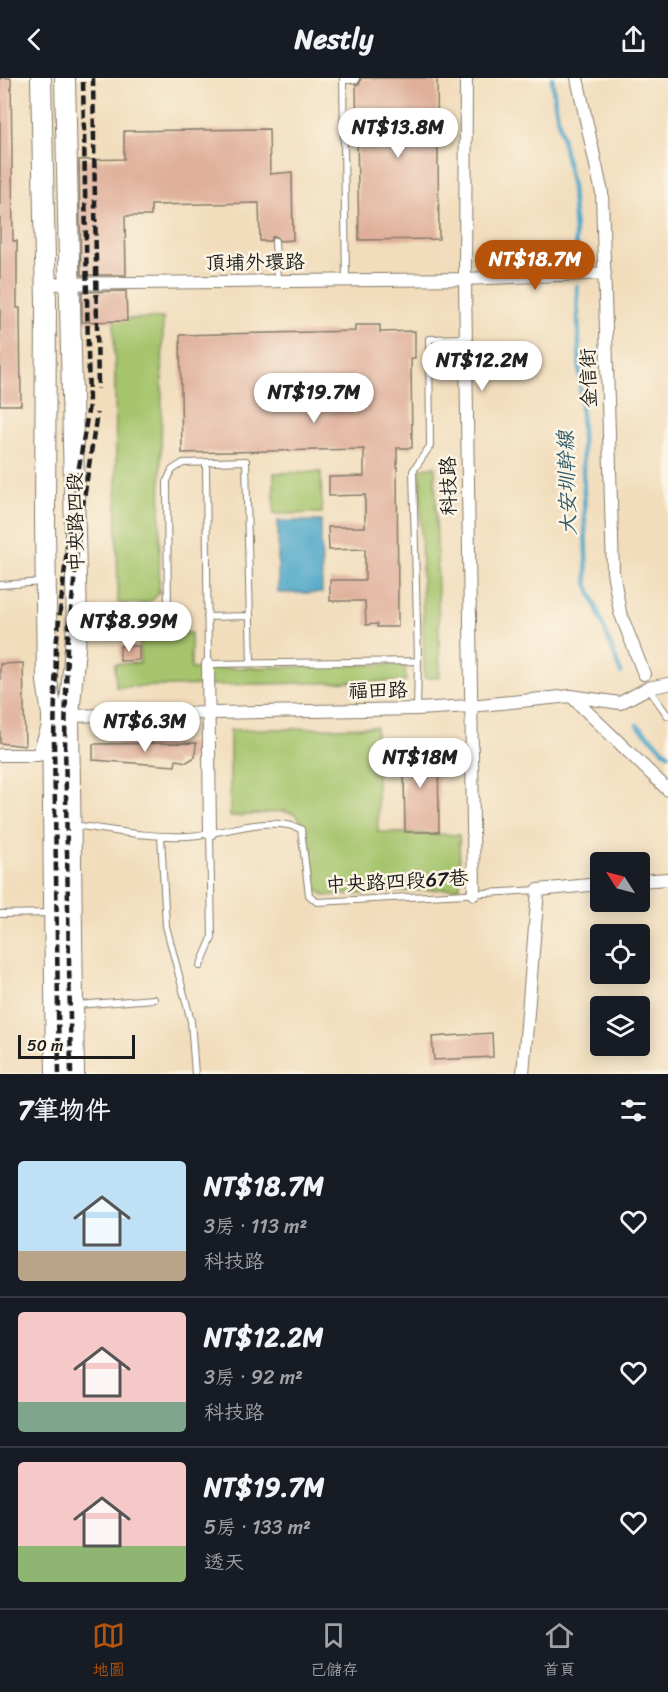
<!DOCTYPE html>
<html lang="zh-TW">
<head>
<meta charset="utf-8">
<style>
	:root { --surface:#171b24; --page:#20242c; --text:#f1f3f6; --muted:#9ea1a6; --line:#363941; --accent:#b45309 }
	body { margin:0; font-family:Sriracha,"LXGW WenKai TC",sans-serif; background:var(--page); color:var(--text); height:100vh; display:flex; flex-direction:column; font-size:22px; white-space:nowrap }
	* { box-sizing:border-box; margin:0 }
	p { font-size:20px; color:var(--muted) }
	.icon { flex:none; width:33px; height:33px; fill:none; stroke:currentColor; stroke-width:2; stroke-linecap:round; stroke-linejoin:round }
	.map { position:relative; height:996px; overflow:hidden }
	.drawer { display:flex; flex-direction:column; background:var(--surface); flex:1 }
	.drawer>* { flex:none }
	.needle { width:39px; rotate:306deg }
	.controls { position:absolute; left:590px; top:774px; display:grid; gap:12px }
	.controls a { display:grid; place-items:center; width:60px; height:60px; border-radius:6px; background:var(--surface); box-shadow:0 3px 15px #0003; font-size:30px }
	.scale { position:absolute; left:18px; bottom:15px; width:117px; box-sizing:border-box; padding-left:6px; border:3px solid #1c1c1c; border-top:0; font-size:16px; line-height:21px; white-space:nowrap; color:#1c1c1c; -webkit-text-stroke:4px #fcf5e5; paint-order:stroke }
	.price { position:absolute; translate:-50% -51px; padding:0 14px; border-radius:21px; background:#fff; color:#222; font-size:20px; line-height:39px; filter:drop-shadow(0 2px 3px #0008) }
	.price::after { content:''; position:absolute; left:50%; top:36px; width:18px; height:14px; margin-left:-9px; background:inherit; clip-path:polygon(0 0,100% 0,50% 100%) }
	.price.selected { background:var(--accent); color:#fff }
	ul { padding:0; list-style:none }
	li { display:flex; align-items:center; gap:18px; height:150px; padding:0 18px }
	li+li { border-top:2px solid var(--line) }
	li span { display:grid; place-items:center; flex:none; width:168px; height:120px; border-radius:6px; color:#555 }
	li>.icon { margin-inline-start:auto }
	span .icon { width:72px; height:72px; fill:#fffc; stroke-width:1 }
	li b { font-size:26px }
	h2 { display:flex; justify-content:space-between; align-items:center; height:72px; padding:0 18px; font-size:26px }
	header { display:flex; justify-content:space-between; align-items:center; height:78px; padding:0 18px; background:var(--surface); font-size:27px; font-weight:700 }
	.dock { display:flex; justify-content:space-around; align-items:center; height:84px; border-top:2px solid var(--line); background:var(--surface); font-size:16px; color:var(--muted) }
	.dock a { display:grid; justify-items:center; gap:3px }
	.dock .selected { color:var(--accent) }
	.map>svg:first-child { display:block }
</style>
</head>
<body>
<header><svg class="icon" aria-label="back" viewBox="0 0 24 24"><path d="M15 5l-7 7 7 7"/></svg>Nestly<svg class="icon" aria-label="share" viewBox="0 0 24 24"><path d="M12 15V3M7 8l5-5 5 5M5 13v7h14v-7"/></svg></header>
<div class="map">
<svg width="668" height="996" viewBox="0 0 668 996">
	<rect width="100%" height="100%" fill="#fcf5e5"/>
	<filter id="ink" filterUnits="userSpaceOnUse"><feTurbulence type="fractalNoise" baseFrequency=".0167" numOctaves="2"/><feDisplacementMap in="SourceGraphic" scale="12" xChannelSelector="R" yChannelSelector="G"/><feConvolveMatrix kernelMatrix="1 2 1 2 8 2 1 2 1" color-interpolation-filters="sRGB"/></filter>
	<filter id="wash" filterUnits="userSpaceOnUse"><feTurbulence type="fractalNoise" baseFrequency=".008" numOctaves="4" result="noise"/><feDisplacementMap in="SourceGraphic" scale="24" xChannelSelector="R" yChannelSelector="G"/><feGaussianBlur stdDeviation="1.35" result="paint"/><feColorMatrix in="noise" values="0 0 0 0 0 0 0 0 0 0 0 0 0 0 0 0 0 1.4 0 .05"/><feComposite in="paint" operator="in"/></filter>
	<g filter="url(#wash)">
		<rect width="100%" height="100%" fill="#f1ddbc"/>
		<path fill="#a5c46c" stroke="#607044" stroke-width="1.5" d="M163 240 159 514C151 530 134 525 118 525L114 241Z
			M435 389 440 600H424L420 390Z
			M321 394 322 435 274 436V395Z
			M191 555V591L405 586 406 603 116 609 115 586 140 585V562L144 556Z
			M376 649 378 754 459 757 460 810 324 818 313 807 305 748 295 736 283 733 230 739V652Z"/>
		<path fill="#4aa5c8" stroke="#336072" stroke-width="1.5" d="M278 443H321L322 515H278Z"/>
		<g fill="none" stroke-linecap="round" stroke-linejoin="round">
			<path stroke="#4aa5c8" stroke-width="4.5" d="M552 0 555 25 572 109 577 189
				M577 209 587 505 621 595
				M637 647 668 676"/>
		</g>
		<g id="blocks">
			<path fill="#dfaf9a" d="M0 0H11L13 163H17V230H20L21 327H0Z
				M361 0H437L439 161 359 162 356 7 360 5Z
				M269 51 270 96 292 94 293 162 280 163 275 158 272 159 270 163H260L259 125 151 127V138H125L126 197H81L79 82 124 81V53Z
				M126 213 127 243 82 244V214Z
				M355 247H380V254L415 253V280H411L412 370H397L398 549H377V546L366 547 365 523H330V502H365V471L329 472 328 449H365V417L329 418V399L364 398V371L182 375 180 257 355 253Z
				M120 568H139V582L120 583Z
				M23 585 25 668 0 665V586Z
				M196 665 195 679 187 684 176 682 175 688 93 682V666Z
				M438 671 439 754H405L404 694H397L396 672Z
				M492 955 493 979 434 982 432 959Z"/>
		</g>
	</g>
	<g filter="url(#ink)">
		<use href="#blocks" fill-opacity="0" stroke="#867c6c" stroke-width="1.5"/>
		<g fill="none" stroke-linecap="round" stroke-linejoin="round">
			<defs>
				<path id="lane" d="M343 0 346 202
					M344 2H356
					M275 163 277 203
					M206 384 208 586 418 583 413 393 430 368 429 261 465 260
					M0 507 43 504
					M207 539 250 538
					M81 546H168L167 403 172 392 183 385 246 383 251 585
					M648 610 668 638
					M417 631 418 583
					M73 747C111 752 149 760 187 758 222 757 269 736 301 751L309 817 317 824 538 812
					M161 758 166 848 191 943 195 996
					M0 836 52 835
					M200 888 212 860 210 755
					M77 927 154 921"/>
				<path id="street" d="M466 0 465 201 474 816
					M577 0 602 115 613 494 620 534 644 596
					M46 206 465 201 605 195
					M208 586 210 755
					M571 618 620 625 648 610 668 606
					M63 638 417 631 470 628 571 618 668 712
					M0 677H38L48 648
					M639 803 668 801
					M523 996 538 812 600 806"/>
				<path id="primary" d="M41 0 46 225 45 444 47 603 52 637 56 996
					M65 0 77 546 69 638 74 996"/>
			</defs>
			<use href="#lane" stroke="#867c6c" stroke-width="8"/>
			<use href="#street" stroke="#867c6c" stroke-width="14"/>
			<use href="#primary" stroke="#867c6c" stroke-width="22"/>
			<use href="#lane" stroke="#fff" stroke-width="6"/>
			<use href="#street" stroke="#fff" stroke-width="12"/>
			<use href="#primary" stroke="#fff" stroke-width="20"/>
			<path stroke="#1c1c1c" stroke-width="4.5" stroke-dasharray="9 4.5" stroke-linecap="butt" d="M93 0 98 311
				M59 996 54 662 56 569 70 445 89 327 83 0
				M71 996 65 662 67 570 80 447 97 335"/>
		</g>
	</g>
	<g text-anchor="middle" stroke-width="5" stroke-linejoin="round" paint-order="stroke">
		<g font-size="20" fill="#1c1c1c" stroke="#fcf5e5">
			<text transform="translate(255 184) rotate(-1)" y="7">頂埔外環路</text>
			<text transform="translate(588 300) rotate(-92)" y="7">金信街</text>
			<text transform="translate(448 408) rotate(-91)" y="7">科技路</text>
			<text transform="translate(75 444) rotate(-91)" y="7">中央路四段</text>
			<text transform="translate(378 612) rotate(-1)" y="7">福田路</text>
			<text transform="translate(397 803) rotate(-3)" y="7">中央路四段67巷</text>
		</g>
		<g font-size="21" font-style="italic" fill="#315a69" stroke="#fcf5e5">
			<text transform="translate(567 405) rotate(-92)" y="7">大安圳幹線</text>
		</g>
	</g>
</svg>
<div class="controls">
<a><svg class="needle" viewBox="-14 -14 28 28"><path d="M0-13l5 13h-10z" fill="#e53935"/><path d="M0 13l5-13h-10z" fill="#9ea1a6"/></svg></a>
<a><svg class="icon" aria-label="locate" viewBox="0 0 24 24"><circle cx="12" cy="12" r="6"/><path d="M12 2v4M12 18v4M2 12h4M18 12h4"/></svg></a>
<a><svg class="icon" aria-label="layers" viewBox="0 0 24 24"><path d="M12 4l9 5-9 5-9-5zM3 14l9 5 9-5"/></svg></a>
</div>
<div class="scale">50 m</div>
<b class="price" style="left:398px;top:81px">NT$13.8M</b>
<b class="price selected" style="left:535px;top:213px">NT$18.7M</b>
<b class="price" style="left:482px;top:314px">NT$12.2M</b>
<b class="price" style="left:314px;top:346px">NT$19.7M</b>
<b class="price" style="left:129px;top:575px">NT$8.99M</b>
<b class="price" style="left:145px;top:675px">NT$6.3M</b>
<b class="price" style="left:420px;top:711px">NT$18M</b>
</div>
<section class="drawer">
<h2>7筆物件<svg class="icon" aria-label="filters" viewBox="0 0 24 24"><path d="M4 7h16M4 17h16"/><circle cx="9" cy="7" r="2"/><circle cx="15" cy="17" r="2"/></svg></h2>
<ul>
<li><span style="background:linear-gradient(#bfe0f5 75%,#b9a48a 0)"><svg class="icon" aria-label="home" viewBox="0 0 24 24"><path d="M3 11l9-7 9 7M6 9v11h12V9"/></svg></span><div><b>NT$18.7M</b><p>3房 · 113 m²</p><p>科技路</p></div><svg class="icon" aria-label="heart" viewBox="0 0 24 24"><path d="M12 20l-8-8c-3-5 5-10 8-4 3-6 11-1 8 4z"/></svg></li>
<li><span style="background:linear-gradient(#f6c9c9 75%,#7fa58c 0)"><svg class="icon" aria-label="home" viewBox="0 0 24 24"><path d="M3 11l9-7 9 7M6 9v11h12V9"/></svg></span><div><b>NT$12.2M</b><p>3房 · 92 m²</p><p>科技路</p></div><svg class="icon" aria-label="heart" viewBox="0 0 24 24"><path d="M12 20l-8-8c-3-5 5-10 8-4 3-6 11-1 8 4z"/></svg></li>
<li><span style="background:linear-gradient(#f6c9c9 70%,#8fb573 0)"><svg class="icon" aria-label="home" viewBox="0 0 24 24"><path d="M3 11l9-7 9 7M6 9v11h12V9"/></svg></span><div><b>NT$19.7M</b><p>5房 · 133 m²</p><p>透天</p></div><svg class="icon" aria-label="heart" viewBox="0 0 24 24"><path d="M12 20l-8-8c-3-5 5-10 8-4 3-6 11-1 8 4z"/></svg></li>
</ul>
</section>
<nav class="dock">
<a class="selected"><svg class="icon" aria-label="map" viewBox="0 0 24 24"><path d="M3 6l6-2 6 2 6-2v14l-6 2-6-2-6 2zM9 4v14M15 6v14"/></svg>地圖</a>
<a><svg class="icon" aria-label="saved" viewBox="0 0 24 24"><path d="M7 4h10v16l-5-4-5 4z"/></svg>已儲存</a>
<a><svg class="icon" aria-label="home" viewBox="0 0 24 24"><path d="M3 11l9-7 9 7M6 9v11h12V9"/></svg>首頁</a>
</nav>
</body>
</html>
